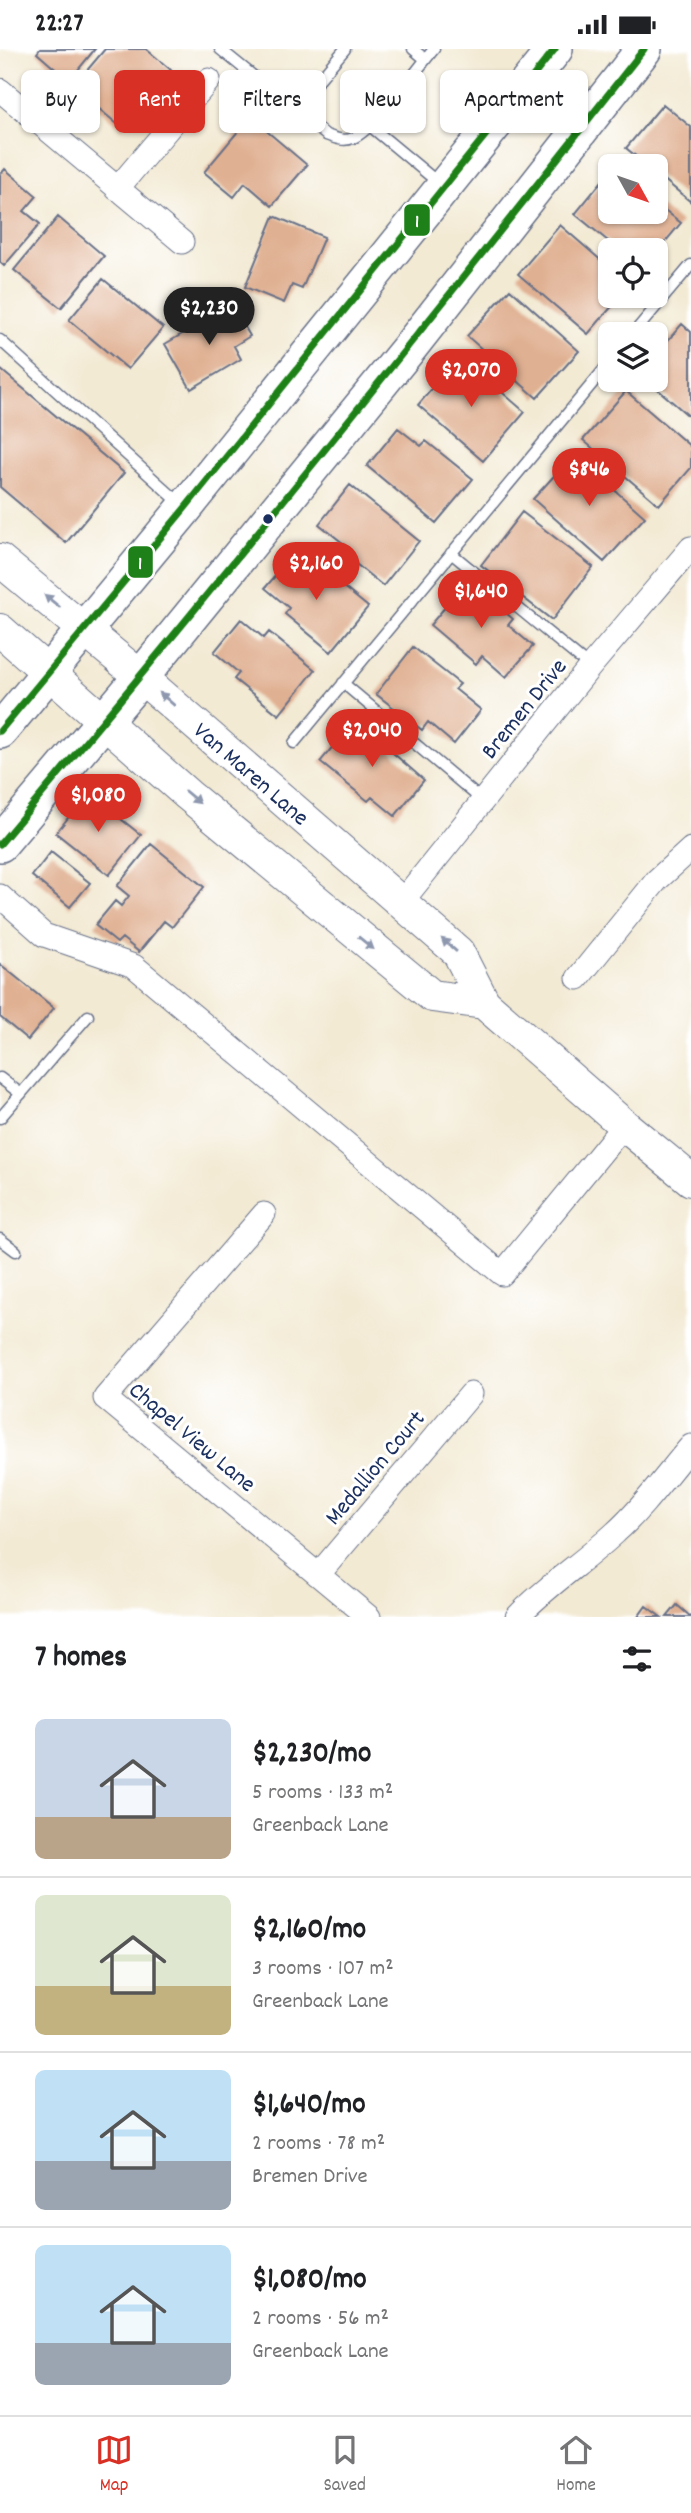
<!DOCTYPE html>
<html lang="en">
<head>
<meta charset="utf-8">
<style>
	:root { --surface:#fff; --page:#f6f6f6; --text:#202124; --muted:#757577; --line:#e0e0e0; --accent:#d93025 }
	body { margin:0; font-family:Dekko,sans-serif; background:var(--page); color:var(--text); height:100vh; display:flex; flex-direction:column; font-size:26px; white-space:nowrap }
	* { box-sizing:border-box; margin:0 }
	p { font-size:23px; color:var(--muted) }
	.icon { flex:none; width:38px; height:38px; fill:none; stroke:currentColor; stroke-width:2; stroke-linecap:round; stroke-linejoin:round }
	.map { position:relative; height:1568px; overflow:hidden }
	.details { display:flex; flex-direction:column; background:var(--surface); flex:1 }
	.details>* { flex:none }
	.top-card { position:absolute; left:21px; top:21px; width:649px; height:63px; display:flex; gap:14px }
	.needle { width:46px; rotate:130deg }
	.fabs { position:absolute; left:598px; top:105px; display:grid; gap:14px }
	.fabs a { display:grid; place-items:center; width:70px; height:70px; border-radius:10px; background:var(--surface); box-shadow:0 2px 5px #0004; font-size:35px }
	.price { position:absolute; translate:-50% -60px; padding:0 16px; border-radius:24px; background:var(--accent); color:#fff; font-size:23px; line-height:46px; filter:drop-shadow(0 2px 4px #0008) }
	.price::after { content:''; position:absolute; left:50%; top:42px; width:21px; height:16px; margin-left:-10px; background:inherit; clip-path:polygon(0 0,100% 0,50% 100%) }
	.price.selected { background:#222; color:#fff }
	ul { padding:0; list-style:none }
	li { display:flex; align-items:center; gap:21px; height:175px; padding:0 35px }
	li+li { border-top:2px solid var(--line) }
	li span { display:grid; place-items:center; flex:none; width:196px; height:140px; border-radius:10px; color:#555 }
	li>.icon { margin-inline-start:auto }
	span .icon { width:84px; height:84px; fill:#fffc; stroke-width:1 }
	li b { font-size:30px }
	h2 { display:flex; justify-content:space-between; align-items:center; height:84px; padding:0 35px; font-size:30px }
	.pill { padding:0 24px; border-radius:10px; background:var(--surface); box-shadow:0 2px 5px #0004; font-size:24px; line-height:63px }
	.pill.selected { background:var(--accent); color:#fff }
	.status { display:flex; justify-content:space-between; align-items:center; height:49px; padding:0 35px; background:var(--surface); direction:ltr }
	.status svg { height:19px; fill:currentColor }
	.dock { display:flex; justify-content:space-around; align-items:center; height:98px; border-top:2px solid var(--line); background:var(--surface); font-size:19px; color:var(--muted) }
	.dock a { display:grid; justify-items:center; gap:4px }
	.dock .selected { color:var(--accent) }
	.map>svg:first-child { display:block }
</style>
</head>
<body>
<div class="status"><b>22:27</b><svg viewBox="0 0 49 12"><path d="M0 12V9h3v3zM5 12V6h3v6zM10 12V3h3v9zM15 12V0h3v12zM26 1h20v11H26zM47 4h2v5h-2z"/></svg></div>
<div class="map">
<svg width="691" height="1568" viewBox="0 0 691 1568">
	<rect width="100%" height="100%" fill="#fff"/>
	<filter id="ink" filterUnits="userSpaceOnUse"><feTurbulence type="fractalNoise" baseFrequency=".0143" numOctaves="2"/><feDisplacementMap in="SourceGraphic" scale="14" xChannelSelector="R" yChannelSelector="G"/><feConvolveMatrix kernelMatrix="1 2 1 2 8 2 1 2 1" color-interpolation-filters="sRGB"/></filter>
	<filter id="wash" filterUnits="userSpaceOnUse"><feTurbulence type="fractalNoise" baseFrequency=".00686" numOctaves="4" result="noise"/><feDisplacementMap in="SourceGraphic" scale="28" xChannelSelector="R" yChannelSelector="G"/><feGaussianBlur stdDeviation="1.57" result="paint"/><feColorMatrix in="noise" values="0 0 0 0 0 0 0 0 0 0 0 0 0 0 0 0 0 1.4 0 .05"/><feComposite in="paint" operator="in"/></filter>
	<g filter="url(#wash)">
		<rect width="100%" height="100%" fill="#f3ead4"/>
		<g id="blocks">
			<path fill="#e0b092" d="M40 0H95L69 32 37 4Z
				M105 0H146L171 21 122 79 73 38Z
				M663 55 691 78V153L656 124V117H648L626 99Z
				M250 68 307 116 272 157 245 134 234 148 204 123Z
				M5 120 37 147 24 162 40 175 4 217 0 213V126Z
				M611 121V163H656V154L681 174 656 204V201H619L575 165Z
				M274 167 324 188 302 240 292 236 284 254 245 238Z
				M58 168 104 207 61 259 14 221Z
				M560 176 611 220V247H621L588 285 518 225Z
				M103 230 163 279 128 320 69 271Z
				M510 240 579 302 537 349 467 287Z
				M232 256 250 287 234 297 241 310 191 340 165 295Z
				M682 275 691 283V369L647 331H656V305Z
				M460 307 525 363 483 412 418 356Z
				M0 320 124 424 66 494 0 438Z
				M626 342 691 398V419L659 456 583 391Z
				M398 379 421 397 426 392 473 430 436 474 367 417Z
				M574 405 645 468 604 513 533 450Z
				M350 436 419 492 383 537 339 501 344 495 319 475Z
				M522 463 593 518 552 571 481 516Z
				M293 506 316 525 320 519 368 558 331 603 285 565 289 559 265 539Z
				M468 531 513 570 508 576 533 597 506 628 482 607 476 615 430 576Z
				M241 570 264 589 269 583 315 621 279 666 234 630 239 624 214 603Z
				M413 598 460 635 455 640 481 661 454 695 428 673 422 681 376 645Z
				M355 671 424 731 395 767 372 748 368 752 320 713Z
				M88 744 141 786 109 826 56 784Z
				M151 795 204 838 172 878 164 872 139 903 122 889 117 894 95 876 115 852 121 857 129 847 117 837Z
				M51 803 90 834 70 858 32 827Z
				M0 915 54 959 28 991 0 968Z
				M677 1556 691 1568H667Z
				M646 1557 661 1568H638Z"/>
		</g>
	</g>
	<g filter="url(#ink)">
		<use href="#blocks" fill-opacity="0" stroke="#677087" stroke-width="2"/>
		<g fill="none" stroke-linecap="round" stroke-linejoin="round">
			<defs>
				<path id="lane" d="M220 0 326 86C334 89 344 93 353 89 373 82 418 19 434 0
					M413 0 425 10
					M294 60 345 0
					M370 77 441 136
					M633 285 691 216
					M0 291 181 455
					M451 504 590 618
					M343 634 483 752
					M294 694 611 312
					M0 1029 21 1045
					M0 1069 88 967
					M0 1190 16 1202"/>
				<path id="street" d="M0 41 182 193
					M117 140 209 31
					M0 847 44 886 134 917 502 1225 624 1076
					M400 855 590 618 691 499
					M578 929 657 831 691 800
					M264 1165 105 1349 369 1568
					M318 1526 471 1345
					M517 1568C547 1536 584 1513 616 1483 644 1458 667 1425 691 1397"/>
				<path id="secondary" d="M0 511 141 628 458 903 484 954 624 1076 691 1131
					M0 581 188 746 432 947 484 954"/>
				<path id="primary" d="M0 682 185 459 555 0
					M0 795 141 628 410 298 644 0"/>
			</defs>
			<use href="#lane" stroke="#677087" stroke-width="13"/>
			<use href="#street" stroke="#677087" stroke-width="25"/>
			<use href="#secondary" stroke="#677087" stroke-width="34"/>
			<use href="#primary" stroke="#677087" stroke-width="38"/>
			<use href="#lane" stroke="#fff" stroke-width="10"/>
			<use href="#street" stroke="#fff" stroke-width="23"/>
			<use href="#secondary" stroke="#fff" stroke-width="32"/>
			<use href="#primary" stroke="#fff" stroke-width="35"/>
			<defs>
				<path id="bus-1" d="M0 682 185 459 555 0
					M0 795C220 534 433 268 644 0"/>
			</defs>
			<use href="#bus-1" stroke="#fff" stroke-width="12"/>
			<use href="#bus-1" stroke="#1e8019" stroke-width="7"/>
		</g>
		<defs><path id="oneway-solid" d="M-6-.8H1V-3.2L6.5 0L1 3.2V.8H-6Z" transform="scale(1.75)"/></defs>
		<g fill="#8d97ae">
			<use href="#oneway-solid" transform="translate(52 552) rotate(-141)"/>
			<use href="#oneway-solid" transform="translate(167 650) rotate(-139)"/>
			<use href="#oneway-solid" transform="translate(192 748) rotate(40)"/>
			<use href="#oneway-solid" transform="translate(366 894) rotate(39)"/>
			<use href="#oneway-solid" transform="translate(449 896) rotate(-139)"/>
		</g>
	</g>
	<circle fill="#1b2f5e" stroke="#fff" stroke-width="2.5" cx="268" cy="470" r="6"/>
	<g text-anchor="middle" stroke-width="6" stroke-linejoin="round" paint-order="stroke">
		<g font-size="24" fill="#1b2f5e" stroke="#fff">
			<text transform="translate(523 659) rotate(-51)" y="8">Bremen Drive</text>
			<text transform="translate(252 724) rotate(41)" y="8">Van Maren Lane</text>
			<text transform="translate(193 1387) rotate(40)" y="8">Chapel View Lane</text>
			<text transform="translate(374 1418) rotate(-50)" y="8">Medallion Court</text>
		</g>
	</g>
	<g stroke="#fff" stroke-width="2.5">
		<rect x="403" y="154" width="28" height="34" rx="7" fill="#1e8019"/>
		<rect x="127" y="496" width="27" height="34" rx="7" fill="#1e8019"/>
	</g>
	<g font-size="19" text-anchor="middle" font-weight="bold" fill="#fff">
		<text x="417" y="178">1</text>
		<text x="140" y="520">1</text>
	</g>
</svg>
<div class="fabs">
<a><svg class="needle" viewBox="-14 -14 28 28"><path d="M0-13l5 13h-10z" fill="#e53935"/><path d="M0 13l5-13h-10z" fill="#757577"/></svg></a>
<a><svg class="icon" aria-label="locate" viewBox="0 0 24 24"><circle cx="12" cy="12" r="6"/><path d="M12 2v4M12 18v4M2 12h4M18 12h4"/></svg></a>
<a><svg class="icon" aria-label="layers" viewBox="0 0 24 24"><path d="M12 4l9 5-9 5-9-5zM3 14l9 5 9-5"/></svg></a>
</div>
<b class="price selected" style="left:209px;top:298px">$2,230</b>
<b class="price" style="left:471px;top:360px">$2,070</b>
<b class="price" style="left:589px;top:459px">$846</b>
<b class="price" style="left:316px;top:553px">$2,160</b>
<b class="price" style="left:481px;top:581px">$1,640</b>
<b class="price" style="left:372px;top:720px">$2,040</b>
<b class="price" style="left:98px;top:785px">$1,080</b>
<div class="top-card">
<a class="pill">Buy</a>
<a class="pill selected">Rent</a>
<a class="pill">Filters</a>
<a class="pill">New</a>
<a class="pill">Apartment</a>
</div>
</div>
<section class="details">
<h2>7 homes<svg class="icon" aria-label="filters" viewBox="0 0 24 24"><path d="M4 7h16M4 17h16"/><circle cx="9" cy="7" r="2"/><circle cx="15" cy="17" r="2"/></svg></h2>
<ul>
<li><span style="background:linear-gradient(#c9d6e8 70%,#b9a48a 0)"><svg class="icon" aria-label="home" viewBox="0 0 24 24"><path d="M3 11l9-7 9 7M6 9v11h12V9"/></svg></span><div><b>$2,230/mo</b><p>5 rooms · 133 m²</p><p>Greenback Lane</p></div></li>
<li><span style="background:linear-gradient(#dfe7d0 65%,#c2b280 0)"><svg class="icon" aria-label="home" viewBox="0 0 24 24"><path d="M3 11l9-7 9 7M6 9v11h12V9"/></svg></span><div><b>$2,160/mo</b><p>3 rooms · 107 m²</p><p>Greenback Lane</p></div></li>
<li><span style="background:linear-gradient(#bfe0f5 65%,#9aa5b1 0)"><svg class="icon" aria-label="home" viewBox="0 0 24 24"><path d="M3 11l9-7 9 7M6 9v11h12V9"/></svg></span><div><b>$1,640/mo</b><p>2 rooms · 78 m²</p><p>Bremen Drive</p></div></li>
<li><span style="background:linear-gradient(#bfe0f5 70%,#9aa5b1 0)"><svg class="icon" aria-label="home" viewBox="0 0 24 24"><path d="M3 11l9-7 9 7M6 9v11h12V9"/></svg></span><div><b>$1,080/mo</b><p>2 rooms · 56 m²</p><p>Greenback Lane</p></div></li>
</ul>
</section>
<nav class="dock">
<a class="selected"><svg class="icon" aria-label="map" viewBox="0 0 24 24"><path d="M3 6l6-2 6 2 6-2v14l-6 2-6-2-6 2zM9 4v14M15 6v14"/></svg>Map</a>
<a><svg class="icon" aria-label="saved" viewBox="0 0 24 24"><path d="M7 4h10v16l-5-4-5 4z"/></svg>Saved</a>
<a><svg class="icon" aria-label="home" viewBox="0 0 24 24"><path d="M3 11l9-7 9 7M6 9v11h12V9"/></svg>Home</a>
</nav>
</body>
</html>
